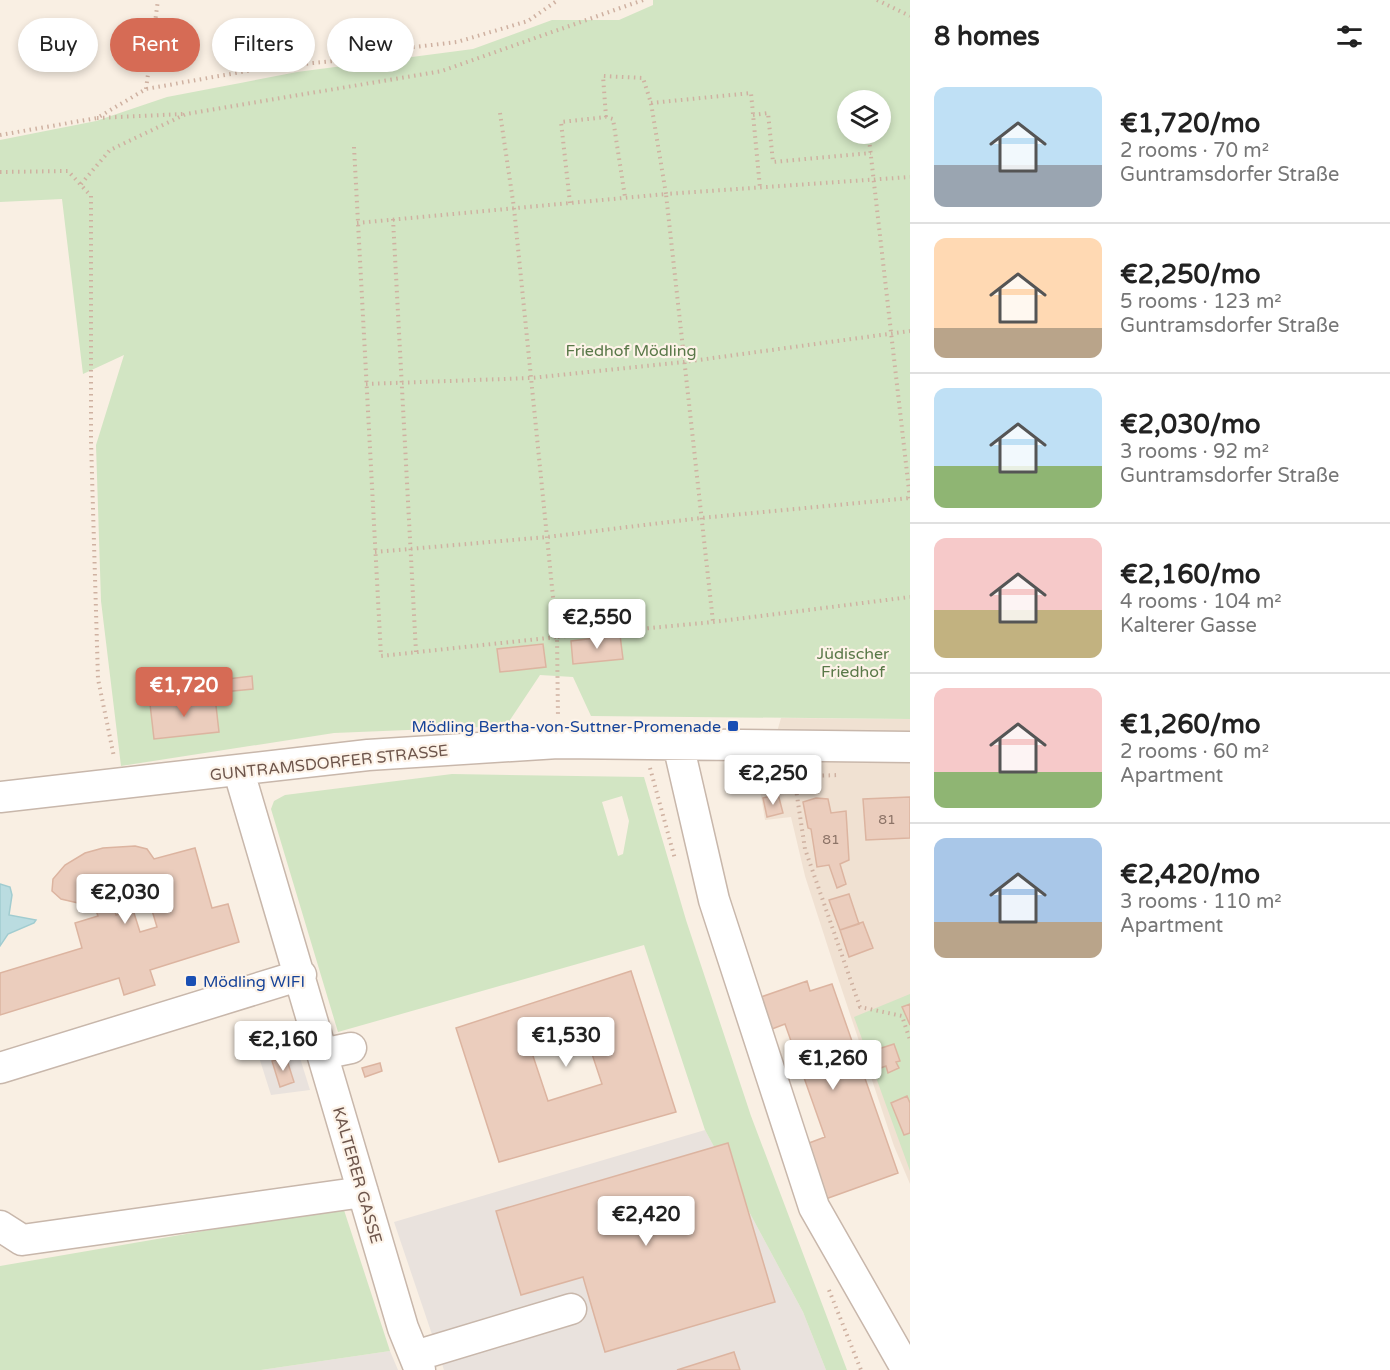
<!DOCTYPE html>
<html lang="en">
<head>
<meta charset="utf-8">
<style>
	:root { --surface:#fff; --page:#f6f6f6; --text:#222; --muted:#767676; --line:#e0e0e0; --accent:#d66b55 }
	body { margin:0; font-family:"Varela Round",sans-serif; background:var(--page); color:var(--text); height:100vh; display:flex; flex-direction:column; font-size:22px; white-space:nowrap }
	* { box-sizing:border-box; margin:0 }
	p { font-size:20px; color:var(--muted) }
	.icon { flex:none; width:33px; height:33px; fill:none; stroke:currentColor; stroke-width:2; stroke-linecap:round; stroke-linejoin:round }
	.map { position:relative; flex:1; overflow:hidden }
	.details { display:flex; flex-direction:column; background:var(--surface); width:480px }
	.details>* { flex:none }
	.banner { position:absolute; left:18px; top:18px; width:570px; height:54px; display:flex; gap:12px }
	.buttons { position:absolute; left:837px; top:90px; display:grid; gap:12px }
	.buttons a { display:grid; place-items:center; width:54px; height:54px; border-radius:50%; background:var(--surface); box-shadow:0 3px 9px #0003; font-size:30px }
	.price { position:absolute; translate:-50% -51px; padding:0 14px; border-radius:6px; background:#fff; color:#222; font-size:20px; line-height:39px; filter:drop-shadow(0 2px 3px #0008) }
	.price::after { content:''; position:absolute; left:50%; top:36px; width:18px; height:14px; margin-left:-9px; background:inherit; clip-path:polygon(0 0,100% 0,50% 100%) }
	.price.selected { background:var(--accent); color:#fff }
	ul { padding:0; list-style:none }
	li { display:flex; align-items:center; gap:18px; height:150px; padding:0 24px }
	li+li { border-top:2px solid var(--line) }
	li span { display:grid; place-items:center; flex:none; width:168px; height:120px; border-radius:12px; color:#555 }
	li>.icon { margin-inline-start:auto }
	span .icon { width:72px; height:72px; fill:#fffc; stroke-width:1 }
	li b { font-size:26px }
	h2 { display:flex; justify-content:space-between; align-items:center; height:72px; padding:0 24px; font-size:26px }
	.pill { padding:0 21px; border-radius:27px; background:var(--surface); box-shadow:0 3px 9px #0003; font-size:21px; line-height:54px }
	.pill.selected { background:var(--accent); color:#fff }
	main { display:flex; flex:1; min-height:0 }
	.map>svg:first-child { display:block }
</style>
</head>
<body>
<main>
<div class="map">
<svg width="910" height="1370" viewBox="0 0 910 1370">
	<rect width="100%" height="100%" fill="#f9efe3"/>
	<path fill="#f0e1d2" d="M781 718 910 719V1184L894 1146 835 969 805 876 791 817 765 820 760 790Z"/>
	<path fill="#e9e2dd" d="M295 1042 310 1090 271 1095 258 1054Z
		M705 1130 803 1312 826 1370H444L394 1222Z
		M390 1351 398 1370H261Z"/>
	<path fill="#d2e5c3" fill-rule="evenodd" d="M653 0H910V719L591 716 573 677 540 675 506 726 334 733 121 766 101 601 96 445 124 355 83 374 62 199 0 202V140L96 121 167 97 297 72 473 49 552 20H619L653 5ZM848 100H880V134H848Z
		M452 774 644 777 686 920 751 1116 847 1370H826L803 1312 705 1130 644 945 338 1032 271 809 274 801 285 795ZM622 796 629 821 623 854 618 856 602 802Z
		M910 994V1171L854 1017Z
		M343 1207 390 1351 261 1370H0V1266Z"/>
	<path fill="#badce0" stroke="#a1ccd0" stroke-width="1.5" d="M0 884 10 887 12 895 9 915 36 920 34 923 8 934 0 946Z"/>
	<path fill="#ebcdbd" stroke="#dcb4a0" stroke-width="1.5" fill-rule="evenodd" d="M872 95V100H854V96Z
		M880 103H884L885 123 880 125Z
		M620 635 623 659 573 664 571 641Z
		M543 644 546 667 500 672 497 649Z
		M252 676 253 689 213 693 211 681Z
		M215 697 219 732 154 739 150 704Z
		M778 794 783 813 767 817 763 798Z
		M910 797V838L866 840 863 799Z
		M816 798 828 799 831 813 846 811 849 860 840 864 846 884 837 888 829 865 817 867 811 829 808 828 803 802Z
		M135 846 147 849 154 859 195 848 212 908 228 904 239 942 150 970 155 985 124 995 119 978 0 1015V973L82 948 75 923 98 916 93 902 78 903 61 899 52 891 53 879 65 865 85 853 103 848ZM144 884 157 927 140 932 133 910 116 915 111 898 130 893Z
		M849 894 859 924 840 930 829 900Z
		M863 922 873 948 849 957 840 930Z
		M631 971 676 1112 499 1162 456 1028ZM580 1018 602 1084 548 1101 526 1035Z
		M807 981 810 991 832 984 898 1173 820 1201 801 1146 825 1137 785 1024 772 1029 761 997Z
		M910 1004V1025L902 1007Z
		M894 1044 900 1061 896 1062 899 1068 888 1073 886 1066 878 1069 872 1051Z
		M286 1057 294 1082 280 1087 272 1061Z
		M380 1063 382 1071 365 1077 362 1068Z
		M907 1096 910 1103V1133L904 1135 891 1103Z
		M728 1143 775 1302 605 1352 583 1277 521 1295 496 1211Z
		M734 1352 740 1370H677Z"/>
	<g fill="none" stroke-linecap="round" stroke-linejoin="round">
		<defs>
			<path id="minor" d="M678 744 714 900 814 1207 907 1370
				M239 772 403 1328 420 1370
				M0 797 368 755 558 743 910 747
				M322 1054 351 1048
				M0 1068 301 975
				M0 1226 22 1240 363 1192
				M415 1356 571 1309"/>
		</defs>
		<use href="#minor" stroke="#c8b7ab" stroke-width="33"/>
		<path stroke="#cfb1a1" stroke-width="4" stroke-dasharray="1.5 4.5" stroke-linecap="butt" d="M877 0 910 16
			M146 89 158 0
			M651 103 751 93 760 188
			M500 113 514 208 557 637 713 622 910 597
			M753 115 768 113 773 162 871 153
			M606 117 603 76 643 78 651 103 666 194 910 177
			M97 118 183 114
			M0 135 97 118 146 89 264 68 353 59 398 49 457 42 528 21 558 0
			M869 139 910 499
			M354 147 381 656 557 637 558 718
			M0 172 68 171 91 196V441L98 679 114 757
			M81 184 110 150 186 114 442 71 643 0
			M570 203 561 122 606 117 613 119 625 197
			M393 219 416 652
			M357 223 666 194 713 622
			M366 384 531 378 684 362 910 331
			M375 552 547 537 701 518 910 498
			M650 768 675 859
			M727 773 758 778 839 775
			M794 776 805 849 860 1007 902 1016 910 1040
			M829 1290 861 1370"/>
		<use href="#minor" stroke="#fff" stroke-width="30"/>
	</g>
	<g fill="#1a4fb4" stroke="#fdf3e8" stroke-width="2">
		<rect x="727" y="720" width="12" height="12" rx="3"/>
		<rect x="185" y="975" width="12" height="12" rx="3"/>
	</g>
	<g text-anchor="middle" stroke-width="4.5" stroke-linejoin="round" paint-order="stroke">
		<g font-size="14" fill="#8d7468">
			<text x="887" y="824">81</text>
			<text x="831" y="844">81</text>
		</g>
		<g font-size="16" fill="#597848" stroke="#fdf3e8">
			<text x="631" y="356">Friedhof Mödling</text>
			<text x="853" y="659">Jüdischer<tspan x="853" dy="18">Friedhof</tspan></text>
		</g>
		<g font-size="16" fill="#164399" stroke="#fdf3e8" text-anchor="end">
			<text x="721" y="732">Mödling Bertha-von-Suttner-Promenade</text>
			<text x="203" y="987" text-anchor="start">Mödling WIFI</text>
		</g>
		<g font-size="16" fill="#6e564c" stroke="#fdf3e8">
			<text transform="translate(329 762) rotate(-6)" y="6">GUNTRAMSDORFER STRASSE</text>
			<text transform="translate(358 1175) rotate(74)" y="6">KALTERER GASSE</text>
		</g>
	</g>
</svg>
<div class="buttons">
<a><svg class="icon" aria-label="layers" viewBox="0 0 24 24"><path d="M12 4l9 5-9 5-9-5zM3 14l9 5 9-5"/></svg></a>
</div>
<b class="price" style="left:597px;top:650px">€2,550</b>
<b class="price selected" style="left:184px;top:718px">€1,720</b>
<b class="price" style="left:773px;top:806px">€2,250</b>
<b class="price" style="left:125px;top:925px">€2,030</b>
<b class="price" style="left:566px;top:1068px">€1,530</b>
<b class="price" style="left:283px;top:1072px">€2,160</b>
<b class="price" style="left:833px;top:1091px">€1,260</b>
<b class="price" style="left:646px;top:1247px">€2,420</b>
<div class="banner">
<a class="pill">Buy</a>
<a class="pill selected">Rent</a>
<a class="pill">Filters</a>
<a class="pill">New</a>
</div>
</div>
<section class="details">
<h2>8 homes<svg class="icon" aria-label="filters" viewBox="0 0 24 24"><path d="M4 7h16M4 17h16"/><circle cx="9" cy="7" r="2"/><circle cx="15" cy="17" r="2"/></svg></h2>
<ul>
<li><span style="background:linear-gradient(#bfe0f5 65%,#9aa5b1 0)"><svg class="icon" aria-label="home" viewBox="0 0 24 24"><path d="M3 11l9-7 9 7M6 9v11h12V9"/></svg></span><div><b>€1,720/mo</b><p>2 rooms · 70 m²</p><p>Guntramsdorfer Straße</p></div></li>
<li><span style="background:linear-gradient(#ffd9b3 75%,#b9a48a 0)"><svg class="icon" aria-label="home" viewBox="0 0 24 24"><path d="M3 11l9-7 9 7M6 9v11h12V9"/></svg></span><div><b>€2,250/mo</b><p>5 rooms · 123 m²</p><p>Guntramsdorfer Straße</p></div></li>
<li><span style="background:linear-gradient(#bfe0f5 65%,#8fb573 0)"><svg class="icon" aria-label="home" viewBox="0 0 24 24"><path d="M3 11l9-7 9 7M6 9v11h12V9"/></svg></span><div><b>€2,030/mo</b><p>3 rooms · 92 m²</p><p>Guntramsdorfer Straße</p></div></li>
<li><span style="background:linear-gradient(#f6c9c9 60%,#c2b280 0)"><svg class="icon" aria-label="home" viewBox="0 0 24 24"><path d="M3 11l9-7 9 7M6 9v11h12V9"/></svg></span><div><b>€2,160/mo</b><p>4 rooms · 104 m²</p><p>Kalterer Gasse</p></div></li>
<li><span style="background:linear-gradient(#f6c9c9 70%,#8fb573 0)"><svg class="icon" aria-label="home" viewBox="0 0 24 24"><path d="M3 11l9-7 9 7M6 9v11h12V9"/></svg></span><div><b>€1,260/mo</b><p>2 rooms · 60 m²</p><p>Apartment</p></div></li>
<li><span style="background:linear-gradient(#a9c7e8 70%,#b9a48a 0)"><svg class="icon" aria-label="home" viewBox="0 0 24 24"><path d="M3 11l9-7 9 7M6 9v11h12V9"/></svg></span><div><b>€2,420/mo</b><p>3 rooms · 110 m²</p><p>Apartment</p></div></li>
</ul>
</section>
</main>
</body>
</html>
